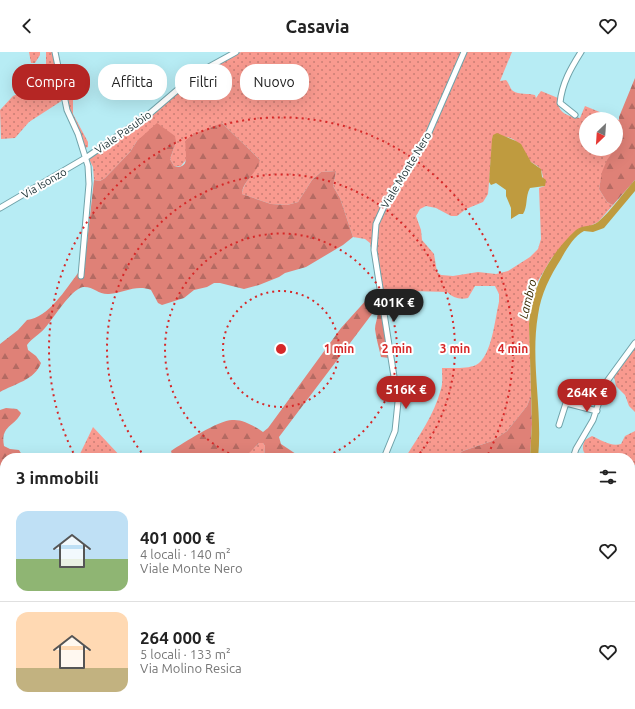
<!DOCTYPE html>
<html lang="it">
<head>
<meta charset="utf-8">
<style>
	:root { --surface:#fff; --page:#f6f6f6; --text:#222; --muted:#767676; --line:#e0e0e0; --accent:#b52624 }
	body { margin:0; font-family:Ubuntu,sans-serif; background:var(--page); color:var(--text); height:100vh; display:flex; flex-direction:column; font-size:15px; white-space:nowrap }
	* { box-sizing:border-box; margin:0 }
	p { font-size:13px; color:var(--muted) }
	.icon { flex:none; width:22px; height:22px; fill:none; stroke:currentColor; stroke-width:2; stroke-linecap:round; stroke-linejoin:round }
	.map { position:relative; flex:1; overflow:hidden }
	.sheet { position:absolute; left:0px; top:401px; width:635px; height:256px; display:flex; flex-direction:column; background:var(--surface); border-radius:16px 16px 0 0; box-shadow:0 4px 16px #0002 }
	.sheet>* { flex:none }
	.top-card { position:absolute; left:12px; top:12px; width:400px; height:36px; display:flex; gap:8px }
	.needle { width:26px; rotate:205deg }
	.tools { position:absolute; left:579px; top:60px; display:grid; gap:8px }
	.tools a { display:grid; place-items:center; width:44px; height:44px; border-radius:50%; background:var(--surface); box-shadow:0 4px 16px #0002; font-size:20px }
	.price { position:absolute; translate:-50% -34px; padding:0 9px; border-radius:14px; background:var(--accent); color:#fff; font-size:13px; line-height:26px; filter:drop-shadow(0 1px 2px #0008) }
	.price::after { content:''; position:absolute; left:50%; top:24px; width:12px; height:9px; margin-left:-6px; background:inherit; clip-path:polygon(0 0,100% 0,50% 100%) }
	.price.selected { background:#222; color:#fff }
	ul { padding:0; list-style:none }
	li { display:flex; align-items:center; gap:12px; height:100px; padding:0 16px }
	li+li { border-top:1px solid var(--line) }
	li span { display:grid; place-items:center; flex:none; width:112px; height:80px; border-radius:12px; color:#555 }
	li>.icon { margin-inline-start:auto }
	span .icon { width:48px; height:48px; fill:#fffc; stroke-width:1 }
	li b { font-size:17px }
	h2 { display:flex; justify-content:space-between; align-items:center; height:48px; padding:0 16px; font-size:17px }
	.tag { padding:0 14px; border-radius:16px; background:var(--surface); box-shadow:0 4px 16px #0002; font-size:14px; line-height:36px }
	.tag.selected { background:var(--accent); color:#fff }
	header { display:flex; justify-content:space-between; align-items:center; height:52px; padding:0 16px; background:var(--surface); font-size:18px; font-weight:700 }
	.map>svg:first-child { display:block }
</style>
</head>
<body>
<header><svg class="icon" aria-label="back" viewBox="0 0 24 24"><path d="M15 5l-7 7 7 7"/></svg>Casavia<svg class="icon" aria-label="heart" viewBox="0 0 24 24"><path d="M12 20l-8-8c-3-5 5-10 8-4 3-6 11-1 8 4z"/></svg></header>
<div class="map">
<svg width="635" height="657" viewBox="0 0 635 657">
	<defs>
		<pattern id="green-dots" width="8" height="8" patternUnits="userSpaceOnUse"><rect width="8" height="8" fill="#f99a8f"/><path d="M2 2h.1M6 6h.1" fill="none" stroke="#c97e75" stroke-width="1.8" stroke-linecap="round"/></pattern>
		<pattern id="forest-firs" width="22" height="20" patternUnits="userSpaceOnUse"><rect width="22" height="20" fill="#df8177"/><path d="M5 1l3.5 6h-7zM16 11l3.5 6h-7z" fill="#b46a62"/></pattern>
	</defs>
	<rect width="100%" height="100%" fill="#b7ecf4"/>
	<path fill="url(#green-dots)" fill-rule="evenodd" d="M29 0H40V3L35 11H31Z
		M46 0H53L63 48 29 70 15 86 1 87 0 58 13 44 31 36 46 26Z
		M241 0H462L420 93 406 114 417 102 464 0H512L500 29 506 28C509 31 510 37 513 39 519 43 528 41 535 43L536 46 541 39 558 46C557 61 567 64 580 66L585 54 619 68 620 90 616 96V67H586V97H616C607 111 602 121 599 137L607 150 613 153 598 170 588 175 568 188 551 207 538 229 529 257 531 344 527 354 507 379 492 389 463 399 453 406H405C419 384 434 363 441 337 443 331 442 323 442 316 453 316 467 317 476 313 492 305 495 266 499 250V242L495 234H475L468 246C460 248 453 246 447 240L377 238 370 191 365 187 353 185 340 146 333 134 336 119 321 120 312 128 298 150 287 153 271 152 242 142C242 132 256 119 260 108L222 71 187 100 186 108 181 114H174L170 107 176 90 137 89 130 100 105 126 100 129 94 128 93 115 89 107 149 65 197 24ZM493 83C518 85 517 89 529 108 532 112 539 113 541 118 543 122 543 129 545 134L539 136 541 187 538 197 530 205 508 219 496 222 478 220 453 224 441 223 437 220 434 202 422 188 421 178 416 164 420 157 426 154 436 156 451 164H457L466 157 483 150 488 142Z
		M68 42H71L73 45V62L88 90V95L85 96C79 83 62 55 68 42Z
		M635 291V360L629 354 625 343 616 334 613 320Z
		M93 375 122 406H78Z
		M635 379V413L630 411V406C616 406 573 413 585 388L592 384C601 388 611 395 621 392L625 384Z
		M259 391H263L265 394 264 406H228L230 401 240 403 255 395Z
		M635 499V560L630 565V505Z
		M366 652H424L422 657H365Z"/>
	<path fill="url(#forest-firs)" d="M635 26V128L613 153 607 150 599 137 602 120 607 108 620 90 619 65Z
		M157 71 175 84 176 90 170 107 174 114C193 119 183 96 186 88L194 82 222 71 260 108C258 121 242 129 242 142L271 152 287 153 298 150 312 128 321 120 336 119 333 134 340 146 353 185 343 193 306 215 285 221 279 225 259 233 244 237 220 231H214L207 235 194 238 184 246 162 253 158 251 151 238C136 232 124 241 109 242 99 243 93 234 83 235 70 238 54 266 45 276 40 282 32 286 27 293L28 298 36 304 41 311C35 328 14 332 0 340V292L18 278 27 268C48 266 66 237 78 221L84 218 94 128 100 129 105 126 130 100 137 89Z
		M380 240 389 306 381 305C379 296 376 286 375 277 375 271 379 264 377 258H375L279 385 281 392 302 406H264L265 394 263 391H259L247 403 230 401 228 406H173L171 399C183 391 219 368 232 368 243 367 254 374 263 380L268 376 341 276 369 245Z
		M531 344 532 372 530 406H453L463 399 492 389 507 379 527 354Z
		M6 356 17 357 21 361C15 375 0 373 4 394L10 397 19 398 22 403 20 406H5V421L0 413V358Z
		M635 560V657H606L608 652H630V565Z"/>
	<path fill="#bf9b3f" d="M497 81 516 89 521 92 531 110 541 117 542 125 546 128 545 134 530 136C525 145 528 154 523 162H519L511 167V156L506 144V138L496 131 491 133 489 130 492 87 493 83Z
		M635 128V139L604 176 593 180 584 179C574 184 566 198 561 207 550 224 541 242 538 263 530 310 543 358 538 406H530L532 372 529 272C531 236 549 203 576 178 582 173 592 175 598 170 611 159 623 141 635 128Z"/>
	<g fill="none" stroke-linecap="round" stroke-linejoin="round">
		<defs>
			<path id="minor" d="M55 0 67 58 78 82 88 114 89 132 81 224
				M575 63 560 51C562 31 571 16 581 0
				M0 156 87 105 148 63 196 22 236 0
				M559 373 566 351 597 359
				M384 406 395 379 398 350 374 198 376 172 385 152 427 85 464 0
				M573 406 576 397 593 368 605 332 635 291
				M630 508 635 515
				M70 652 71 657
				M157 657 162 652
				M556 657V652"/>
		</defs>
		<use href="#minor" stroke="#70a3aa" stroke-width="7"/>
		<use href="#minor" stroke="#fff" stroke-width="5"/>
	</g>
	<g fill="none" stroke="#d62828" stroke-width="2" stroke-dasharray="2 4">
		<circle cx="281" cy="297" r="58"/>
		<path d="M240 406A116 116 0 1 1 322 406"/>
		<path d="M145 405A174 174 0 1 1 417 405"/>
		<path d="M76 406A232 232 0 1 1 486 406"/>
	</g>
	<g text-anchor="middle" stroke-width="4" stroke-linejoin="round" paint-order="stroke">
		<g font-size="11" fill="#192e31" stroke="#fff">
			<text transform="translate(123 80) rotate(-35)" y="4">Viale Pasubio</text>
			<text transform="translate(406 118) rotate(-59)" y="4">Viale Monte Nero</text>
			<text transform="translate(44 131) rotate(-30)" y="4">Via Isonzo</text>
		</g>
		<g font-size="12" font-style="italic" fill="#382901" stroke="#fff">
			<text transform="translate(528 247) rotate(-76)" y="4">Lambro</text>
		</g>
	</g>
	<circle cx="281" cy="297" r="6" fill="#d62828" stroke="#fff" stroke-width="2"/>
	<g font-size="12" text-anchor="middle" font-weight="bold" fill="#d62828" stroke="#fff" stroke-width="4" stroke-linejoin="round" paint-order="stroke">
		<text x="339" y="301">1 min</text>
		<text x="397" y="301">2 min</text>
		<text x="455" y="301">3 min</text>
		<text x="513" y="301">4 min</text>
	</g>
</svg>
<div class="tools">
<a><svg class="needle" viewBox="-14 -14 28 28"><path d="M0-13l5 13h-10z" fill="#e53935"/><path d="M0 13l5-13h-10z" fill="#767676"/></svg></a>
</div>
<b class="price selected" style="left:394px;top:271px">401K €</b>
<b class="price" style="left:406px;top:358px">516K €</b>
<b class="price" style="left:587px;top:361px">264K €</b>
<div class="top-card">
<a class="tag selected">Compra</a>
<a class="tag">Affitta</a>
<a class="tag">Filtri</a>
<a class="tag">Nuovo</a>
</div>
<section class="sheet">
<h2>3 immobili<svg class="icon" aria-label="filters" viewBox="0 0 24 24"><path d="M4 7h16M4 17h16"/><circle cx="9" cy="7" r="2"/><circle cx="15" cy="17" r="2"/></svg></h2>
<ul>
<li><span style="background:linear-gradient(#bfe0f5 60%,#8fb573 0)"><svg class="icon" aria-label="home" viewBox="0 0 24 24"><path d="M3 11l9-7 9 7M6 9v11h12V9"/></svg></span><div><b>401 000 €</b><p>4 locali · 140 m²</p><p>Viale Monte Nero</p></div><svg class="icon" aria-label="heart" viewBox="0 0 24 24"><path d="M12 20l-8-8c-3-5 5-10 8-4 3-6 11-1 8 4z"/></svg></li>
<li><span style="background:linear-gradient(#ffd9b3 70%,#c2b280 0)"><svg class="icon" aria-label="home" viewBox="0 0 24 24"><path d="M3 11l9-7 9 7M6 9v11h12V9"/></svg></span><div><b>264 000 €</b><p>5 locali · 133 m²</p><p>Via Molino Resica</p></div><svg class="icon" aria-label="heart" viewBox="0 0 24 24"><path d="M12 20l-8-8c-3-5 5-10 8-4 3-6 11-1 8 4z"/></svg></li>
</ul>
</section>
</div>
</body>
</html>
